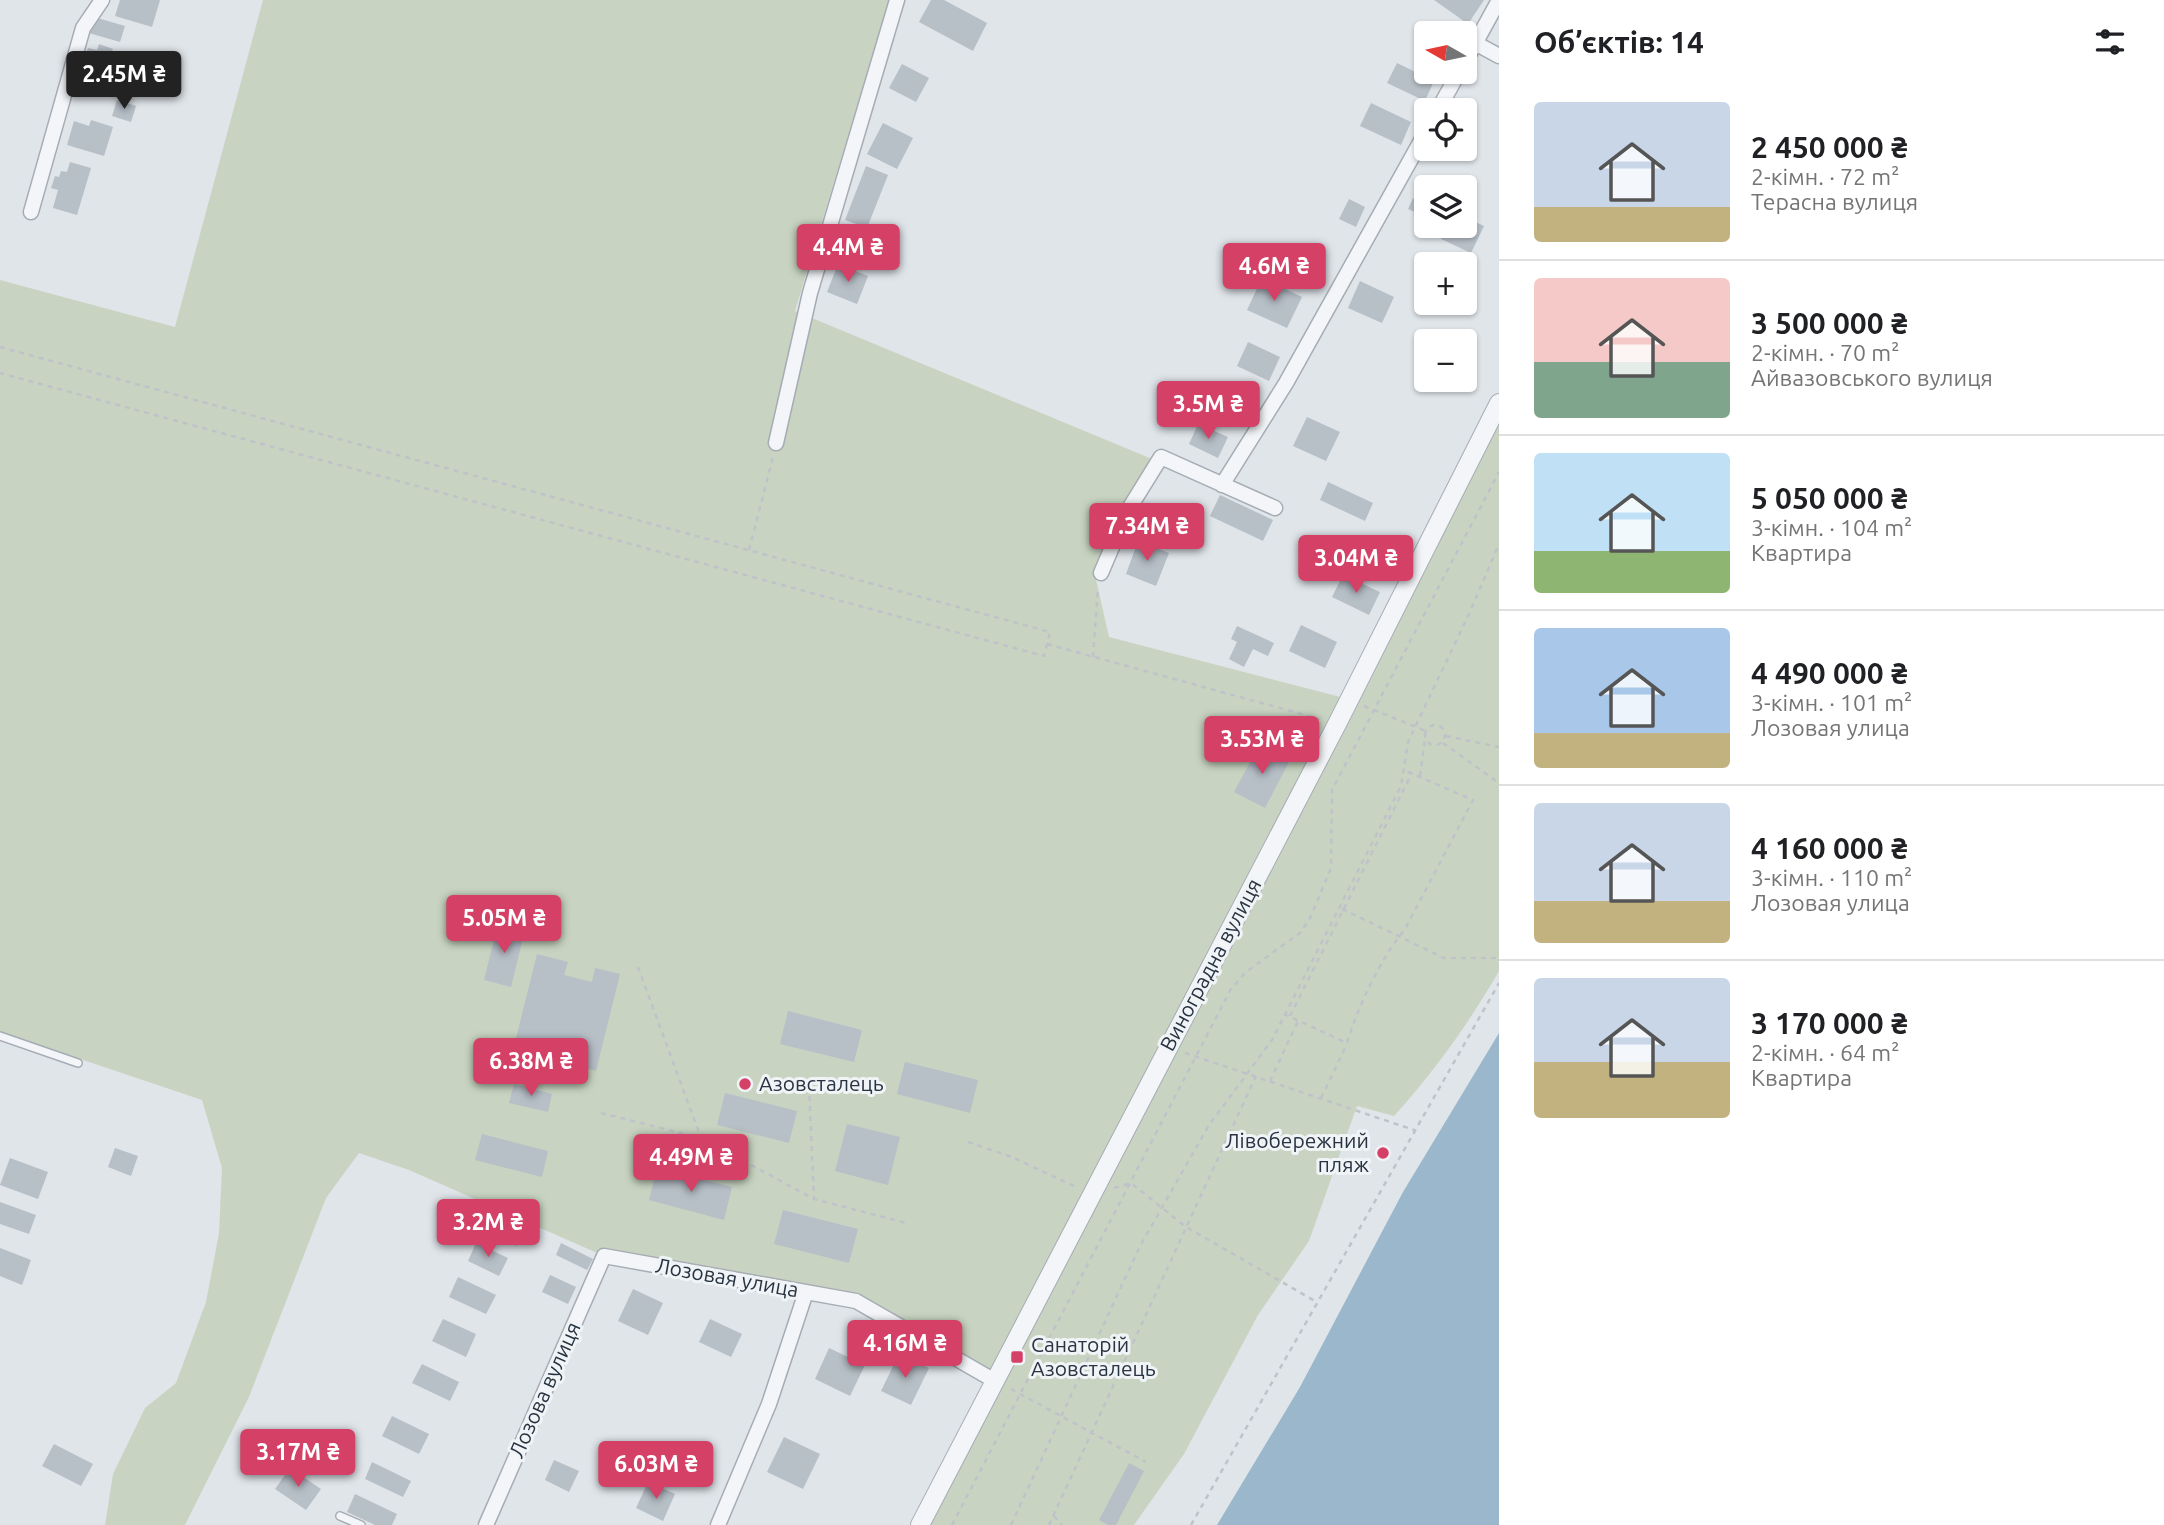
<!DOCTYPE html>
<html lang="uk">
<head>
<meta charset="utf-8">
<style>
	:root { --surface:#fff; --page:#f6f6f6; --text:#202124; --muted:#757577; --line:#e0e0e0; --accent:#d44066 }
	body { margin:0; font-family:Ubuntu,sans-serif; background:var(--page); color:var(--text); height:100vh; display:flex; flex-direction:column; font-size:26px; white-space:nowrap }
	* { box-sizing:border-box; margin:0 }
	p { font-size:23px; color:var(--muted) }
	.icon { flex:none; width:38px; height:38px; fill:none; stroke:currentColor; stroke-width:2; stroke-linecap:round; stroke-linejoin:round }
	.map { position:relative; flex:1; overflow:hidden }
	.drawer { display:flex; flex-direction:column; background:var(--surface); width:665px }
	.drawer>* { flex:none }
	.needle { width:46px; rotate:279deg }
	.tools { position:absolute; left:1414px; top:21px; display:grid; gap:14px }
	.tools a { display:grid; place-items:center; width:63px; height:63px; border-radius:7px; background:var(--surface); box-shadow:0 2px 5px #0004; font-size:35px }
	.price { position:absolute; translate:-50% -60px; padding:0 16px; border-radius:7px; background:var(--accent); color:#fff; font-size:23px; line-height:46px; filter:drop-shadow(0 2px 4px #0008) }
	.price::after { content:''; position:absolute; left:50%; top:42px; width:21px; height:16px; margin-left:-10px; background:inherit; clip-path:polygon(0 0,100% 0,50% 100%) }
	.price.current { background:#222; color:#fff }
	ul { padding:0; list-style:none }
	li { display:flex; align-items:center; gap:21px; height:175px; padding:0 35px }
	li+li { border-top:2px solid var(--line) }
	li span { display:grid; place-items:center; flex:none; width:196px; height:140px; border-radius:7px; color:#555 }
	li>.icon { margin-inline-start:auto }
	span .icon { width:84px; height:84px; fill:#fffc; stroke-width:1 }
	li b { font-size:30px }
	h2 { display:flex; justify-content:space-between; align-items:center; height:84px; padding:0 35px; font-size:30px }
	main { display:flex; flex:1; min-height:0 }
	.map>svg:first-child { display:block }
</style>
</head>
<body>
<main>
<div class="map">
<svg width="1499" height="1525" viewBox="0 0 1499 1525">
	<rect width="100%" height="100%" fill="#e0e5ea"/>
	<path fill="#c8d4c1" d="M263 0H889L795 311 1152 459 1094 571 1109 637 1348 699 1499 403V971C1469 1023 1434 1072 1394 1116L1357 1106 1309 1241 1258 1315 1184 1454 1134 1525H920L995 1382 856 1301 604 1256 409 1170 359 1153 326 1198 249 1397 185 1525H105L113 1474 145 1408 176 1383 206 1302 219 1233 222 1168 202 1100 0 1032V280L175 327Z"/>
	<path fill="#9ab7cb" d="M1499 1033V1525H1217L1300 1387 1403 1192Z"/>
	<path fill="#b7bfc7" d="M120 0H160L152 27 115 16Z
		M931 0H944L987 23 973 51 919 22Z
		M1434 0H1484L1468 24Z
		M94 17 125 26 120 42 89 33Z
		M99 44 113 49 110 56 126 60 122 74 128 76 122 94 78 80 88 48 97 50Z
		M1397 63 1434 81 1425 101 1387 83Z
		M902 64 929 78 916 102 889 88Z
		M117 100 136 106 131 122 112 116Z
		M1371 103 1411 122 1401 145 1360 126Z
		M91 120 113 127 104 156 67 145 74 121 89 126Z
		M883 123 913 138 897 169 867 154Z
		M70 162 91 168 77 215 53 208 58 190 51 188 55 176 59 177 61 171 67 172Z
		M866 166 888 175 867 228 845 220Z
		M1413 198 1426 204V217L1408 209Z
		M1349 199 1365 207 1356 227 1339 219Z
		M1465 217 1484 226 1471 253 1441 239 1447 226H1465Z
		M838 264 868 276 857 304 827 292Z
		M1308 264 1325 272 1317 288 1301 281Z
		M1262 278 1302 297 1287 328 1247 310Z
		M1360 281 1394 297 1382 323 1348 308Z
		M1248 342 1280 357 1269 381 1237 366Z
		M1307 417 1340 432 1326 461 1293 446Z
		M1198 424 1228 437 1218 458 1189 444Z
		M1328 482 1373 503 1365 521 1320 500Z
		M1220 495 1273 520 1263 541 1210 516Z
		M1138 541 1169 553 1156 586 1126 574Z
		M1343 575 1380 592 1369 615 1332 597Z
		M1301 625 1337 642 1325 668 1289 651Z
		M1237 626 1274 643 1268 656 1253 649 1244 667 1229 659 1237 642 1231 639Z
		M1260 744 1290 760 1265 808 1234 792Z
		M498 923 525 930 511 987 484 980Z
		M537 954 568 962 564 975 592 982 595 968 620 974 596 1071 566 1063 569 1051 547 1046 544 1057 513 1050Z
		M788 1011 862 1030 854 1062 780 1044Z
		M905 1062 978 1080 970 1113 897 1094Z
		M514 1084 552 1094 548 1112 509 1103Z
		M725 1093 797 1111 789 1143 717 1125Z
		M847 1124 900 1137 888 1185 835 1171Z
		M482 1134 548 1151 542 1177 475 1160Z
		M115 1148 138 1156 131 1176 108 1167Z
		M10 1158 48 1172 38 1199 0 1185Z
		M657 1168 732 1187 724 1220 649 1200Z
		M0 1202 36 1215 29 1234 0 1224Z
		M783 1210 858 1229 849 1263 774 1244Z
		M492 1216 524 1231 516 1246 485 1231Z
		M476 1243 508 1258 499 1276 468 1261Z
		M561 1243 593 1259 587 1270 556 1255Z
		M0 1248 31 1260 22 1285 0 1276Z
		M550 1275 576 1287 568 1304 542 1292Z
		M458 1277 496 1295 486 1314 449 1297Z
		M633 1289 663 1303 648 1335 618 1321Z
		M443 1319 476 1334 466 1357 432 1341Z
		M710 1319 742 1334 731 1357 699 1342Z
		M829 1348 865 1365 850 1396 815 1379Z
		M899 1354 929 1368 911 1405 881 1391Z
		M422 1364 459 1382 450 1401 412 1383Z
		M392 1416 429 1434 419 1454 382 1436Z
		M784 1437 820 1454 803 1489 767 1472Z
		M54 1444 93 1464 81 1486 42 1466Z
		M554 1460 579 1471 569 1492 545 1480Z
		M372 1462 411 1481 403 1497 365 1479Z
		M1129 1463 1144 1471 1116 1525H1108L1099 1520Z
		M290 1468 321 1489 306 1510 275 1489Z
		M648 1482 675 1494 663 1521 636 1508Z
		M355 1494 397 1514 392 1525H375L347 1512Z"/>
	<g fill="none" stroke-linecap="round" stroke-linejoin="round">
		<defs>
			<path id="service" d="M0 1036 78 1063
				M340 1516 361 1525"/>
			<path id="minor" d="M1475 43 1499 56
				M1465 62 1499 0
				M1438 110 1459 72
				M31 212 83 28 102 0
				M776 443 810 293 897 0
				M1222 485 1286 383 1426 132
				M1101 573 1127 512 1161 457 1275 508
				M486 1525 604 1256 856 1301 995 1381
				M718 1525 769 1404 806 1292"/>
			<path id="tertiary" d="M920 1525 1337 724 1499 403"/>
		</defs>
		<use href="#service" stroke="#a5acb4" stroke-width="10"/>
		<use href="#minor" stroke="#a5acb4" stroke-width="17"/>
		<use href="#tertiary" stroke="#a5acb4" stroke-width="20"/>
		<path stroke="#bec3c9" stroke-width="2.5" stroke-dasharray="5 5" stroke-linecap="butt" d="M0 347 1050 632 1044 656 0 373
			M749 550 773 457
			M1047 644 1320 719
			M1093 657 1098 587
			M1364 706 1426 731
			M1425 735a10 10 0 1 1 20 0a10 10 0 1 1-20 0Z
			M1446 736 1499 747
			M1443 743 1499 783
			M1420 776 1425 739
			M1342 909 1444 958H1499
			M638 967 701 1138
			M1284 1014 1347 1043C1359 1004 1380 960 1405 929L1473 800 1404 770
			M1290 1016 1412 773
			M1185 1053 1414 1130
			M1270 1081 1298 1021
			M809 1086 814 1199
			M1321 1098 1347 1044
			M601 1113 701 1138 814 1199 906 1223
			M968 1142 1012 1157 1078 1188
			M1114 1188 1131 1183 1186 1227 1315 1301
			M1011 1389 1146 1462
			M1054 1516 1062 1525
			M952 1525 1231 989 1246 972 1301 932 1311 916 1331 868 1332 790 1499 472
			M1011 1525 1140 1246 1209 1125 1272 1040 1401 786 1408 742 1469 614 1499 544
			M1049 1525 1256 1076
			M1191 1525 1499 983"/>
		<use href="#service" stroke="#f3f5f8" stroke-width="7"/>
		<use href="#minor" stroke="#f3f5f8" stroke-width="14"/>
		<use href="#tertiary" stroke="#f3f5f8" stroke-width="18"/>
	</g>
	<g fill="#d44066" stroke="#f0f4f7" stroke-width="2.5">
		<circle cx="745" cy="1084" r="7"/>
		<circle cx="1383" cy="1153" r="7"/>
		<rect x="1010" y="1350" width="14" height="14" rx="3.5"/>
	</g>
	<g text-anchor="middle" stroke-width="6" stroke-linejoin="round" paint-order="stroke">
		<g font-size="21" fill="#283442" stroke="#f0f4f7">
			<text transform="translate(1211 965) rotate(-62)" y="7">Виноградна вулиця</text>
			<text transform="translate(727 1278) rotate(10)" y="7">Лозовая улица</text>
			<text transform="translate(545 1390) rotate(-66)" y="7">Лозова вулиця</text>
		</g>
		<g font-size="21" fill="#283442" stroke="#f0f4f7" text-anchor="start">
			<text x="759" y="1091">Азовсталець</text>
			<text x="1369" y="1148" text-anchor="end">Лівобережний<tspan x="1369" dy="24">пляж</tspan></text>
			<text x="1031" y="1352">Санаторій<tspan x="1031" dy="24">Азовсталець</tspan></text>
		</g>
	</g>
</svg>
<div class="tools">
<a><svg class="needle" viewBox="-14 -14 28 28"><path d="M0-13l5 13h-10z" fill="#e53935"/><path d="M0 13l5-13h-10z" fill="#757577"/></svg></a>
<a><svg class="icon" aria-label="locate" viewBox="0 0 24 24"><circle cx="12" cy="12" r="6"/><path d="M12 2v4M12 18v4M2 12h4M18 12h4"/></svg></a>
<a><svg class="icon" aria-label="layers" viewBox="0 0 24 24"><path d="M12 4l9 5-9 5-9-5zM3 14l9 5 9-5"/></svg></a>
<a>+</a>
<a>−</a>
</div>
<b class="price current" style="left:124px;top:111px">2.45M ₴</b>
<b class="price" style="left:848px;top:284px">4.4M ₴</b>
<b class="price" style="left:1274px;top:303px">4.6M ₴</b>
<b class="price" style="left:1208px;top:441px">3.5M ₴</b>
<b class="price" style="left:1147px;top:563px">7.34M ₴</b>
<b class="price" style="left:1356px;top:595px">3.04M ₴</b>
<b class="price" style="left:1262px;top:776px">3.53M ₴</b>
<b class="price" style="left:504px;top:955px">5.05M ₴</b>
<b class="price" style="left:531px;top:1098px">6.38M ₴</b>
<b class="price" style="left:691px;top:1194px">4.49M ₴</b>
<b class="price" style="left:488px;top:1259px">3.2M ₴</b>
<b class="price" style="left:905px;top:1380px">4.16M ₴</b>
<b class="price" style="left:298px;top:1489px">3.17M ₴</b>
<b class="price" style="left:656px;top:1501px">6.03M ₴</b>
</div>
<section class="drawer">
<h2>Об’єктів: 14<svg class="icon" aria-label="filters" viewBox="0 0 24 24"><path d="M4 7h16M4 17h16"/><circle cx="9" cy="7" r="2"/><circle cx="15" cy="17" r="2"/></svg></h2>
<ul>
<li><span style="background:linear-gradient(#c9d6e8 75%,#c2b280 0)"><svg class="icon" aria-label="home" viewBox="0 0 24 24"><path d="M3 11l9-7 9 7M6 9v11h12V9"/></svg></span><div><b>2 450 000 ₴</b><p>2-кімн. · 72 m²</p><p>Терасна вулиця</p></div></li>
<li><span style="background:linear-gradient(#f6c9c9 60%,#7fa58c 0)"><svg class="icon" aria-label="home" viewBox="0 0 24 24"><path d="M3 11l9-7 9 7M6 9v11h12V9"/></svg></span><div><b>3 500 000 ₴</b><p>2-кімн. · 70 m²</p><p>Айвазовського вулиця</p></div></li>
<li><span style="background:linear-gradient(#bfe0f5 70%,#8fb573 0)"><svg class="icon" aria-label="home" viewBox="0 0 24 24"><path d="M3 11l9-7 9 7M6 9v11h12V9"/></svg></span><div><b>5 050 000 ₴</b><p>3-кімн. · 104 m²</p><p>Квартира</p></div></li>
<li><span style="background:linear-gradient(#a9c7e8 75%,#c2b280 0)"><svg class="icon" aria-label="home" viewBox="0 0 24 24"><path d="M3 11l9-7 9 7M6 9v11h12V9"/></svg></span><div><b>4 490 000 ₴</b><p>3-кімн. · 101 m²</p><p>Лозовая улица</p></div></li>
<li><span style="background:linear-gradient(#c9d6e8 70%,#c2b280 0)"><svg class="icon" aria-label="home" viewBox="0 0 24 24"><path d="M3 11l9-7 9 7M6 9v11h12V9"/></svg></span><div><b>4 160 000 ₴</b><p>3-кімн. · 110 m²</p><p>Лозовая улица</p></div></li>
<li><span style="background:linear-gradient(#c9d6e8 60%,#c2b280 0)"><svg class="icon" aria-label="home" viewBox="0 0 24 24"><path d="M3 11l9-7 9 7M6 9v11h12V9"/></svg></span><div><b>3 170 000 ₴</b><p>2-кімн. · 64 m²</p><p>Квартира</p></div></li>
</ul>
</section>
</main>
</body>
</html>
